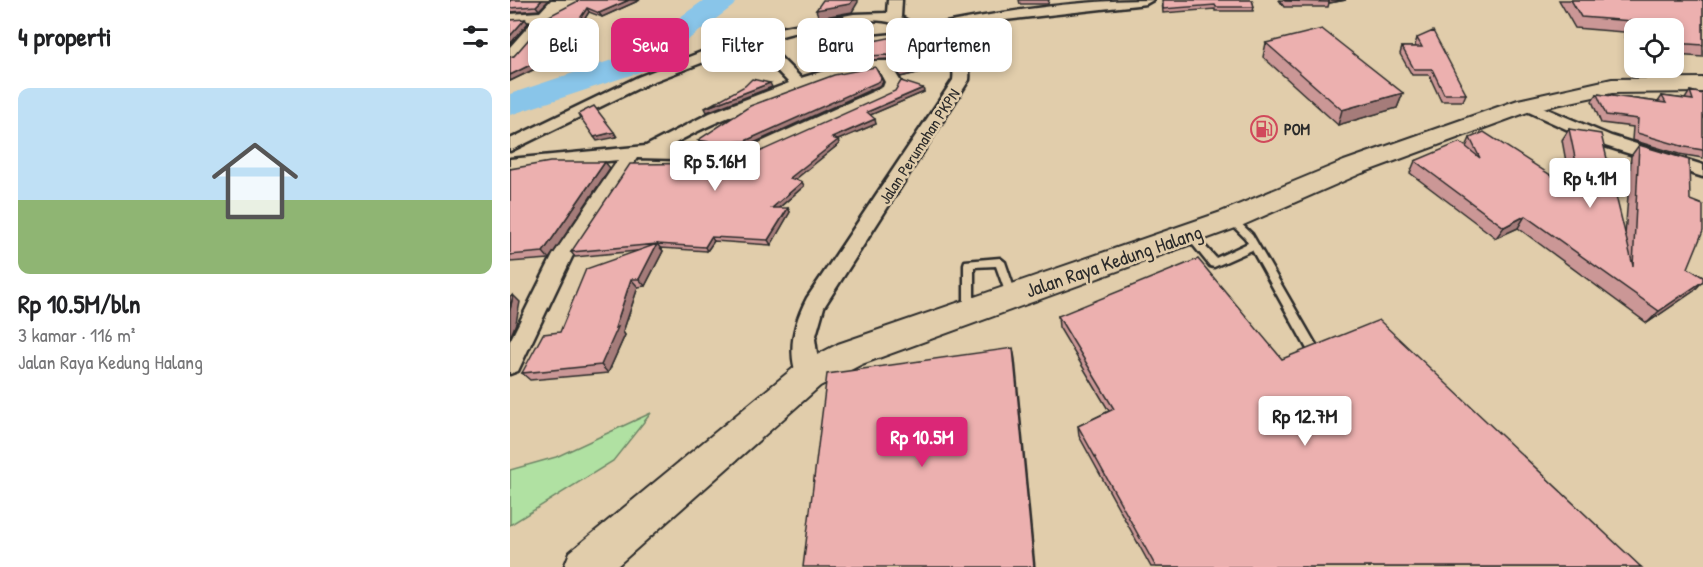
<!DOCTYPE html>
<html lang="id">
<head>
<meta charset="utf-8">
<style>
	:root { --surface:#fff; --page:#f2f2f2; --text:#202124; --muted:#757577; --line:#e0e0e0; --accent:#db2777 }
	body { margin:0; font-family:"Patrick Hand",sans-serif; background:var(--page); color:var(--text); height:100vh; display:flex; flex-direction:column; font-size:22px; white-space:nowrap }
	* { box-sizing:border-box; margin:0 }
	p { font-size:20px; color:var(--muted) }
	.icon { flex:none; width:33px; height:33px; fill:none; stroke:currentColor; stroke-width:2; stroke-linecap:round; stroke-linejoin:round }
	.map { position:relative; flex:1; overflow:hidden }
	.sheet { display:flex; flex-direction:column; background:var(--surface); width:510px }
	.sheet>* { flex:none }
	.hud { position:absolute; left:18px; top:18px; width:570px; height:54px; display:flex; gap:12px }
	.buttons { position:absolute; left:1114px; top:18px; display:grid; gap:12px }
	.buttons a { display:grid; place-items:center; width:60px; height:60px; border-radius:12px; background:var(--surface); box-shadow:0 3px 9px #0003; font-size:30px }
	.price { position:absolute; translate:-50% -51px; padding:0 14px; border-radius:6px; background:#fff; color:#222; font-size:20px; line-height:39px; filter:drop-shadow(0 2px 3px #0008) }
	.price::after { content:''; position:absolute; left:50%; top:36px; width:18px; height:14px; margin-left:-9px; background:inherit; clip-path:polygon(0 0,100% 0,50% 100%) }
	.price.selected { background:var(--accent); color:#fff }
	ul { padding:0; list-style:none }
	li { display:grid; align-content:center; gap:12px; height:318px; padding:0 18px }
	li+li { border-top:2px solid var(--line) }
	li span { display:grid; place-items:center; height:186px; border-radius:12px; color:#555 }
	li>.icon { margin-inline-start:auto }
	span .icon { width:108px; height:108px; fill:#fffc; stroke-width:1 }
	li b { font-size:26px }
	h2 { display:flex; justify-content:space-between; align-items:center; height:72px; padding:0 18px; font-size:26px }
	.tag { padding:0 21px; border-radius:12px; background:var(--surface); box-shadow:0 3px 9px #0003; font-size:21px; line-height:54px }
	.tag.selected { background:var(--accent); color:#fff }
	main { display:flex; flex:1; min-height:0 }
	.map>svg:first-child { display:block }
</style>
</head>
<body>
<main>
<section class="sheet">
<h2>4 properti<svg class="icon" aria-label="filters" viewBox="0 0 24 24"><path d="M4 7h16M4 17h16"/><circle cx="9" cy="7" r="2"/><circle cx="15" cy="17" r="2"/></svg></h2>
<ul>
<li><span style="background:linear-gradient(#bfe0f5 60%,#8fb573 0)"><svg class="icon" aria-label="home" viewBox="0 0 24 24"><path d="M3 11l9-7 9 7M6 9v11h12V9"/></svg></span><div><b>Rp 10.5M/bln</b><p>3 kamar · 116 m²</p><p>Jalan Raya Kedung Halang</p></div></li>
</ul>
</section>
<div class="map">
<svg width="1193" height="567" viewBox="0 0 1193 567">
	<rect width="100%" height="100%" fill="#e1cdab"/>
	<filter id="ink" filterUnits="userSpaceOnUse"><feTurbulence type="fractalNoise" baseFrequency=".0167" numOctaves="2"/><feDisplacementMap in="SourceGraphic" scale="12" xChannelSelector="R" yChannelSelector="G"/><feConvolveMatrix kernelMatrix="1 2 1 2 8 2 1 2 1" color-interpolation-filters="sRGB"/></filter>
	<g filter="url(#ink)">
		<path fill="#b0e1a2" stroke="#6e8666" stroke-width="1.5" d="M141 413 103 461 0 525V470L46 457Z"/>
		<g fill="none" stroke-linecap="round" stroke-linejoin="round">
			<path fill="#89c5e9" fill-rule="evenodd" d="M194 0H227L223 6 139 69 0 115V94L117 55Z"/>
			<defs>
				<path id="service" d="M404 32 408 34 407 36 323 44 319 42 323 40Z
					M1117 33 1124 35 1125 46H1122L1116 35Z
					M1136 68H1143L1155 84 1154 86H1148Z
					M721 216 724 217 742 234 805 343 807 346 805 349 801 351 797 349 742 250 704 267 700 266 675 235 680 232 683 233 706 258 738 243 735 238 716 219 718 217Z
					M490 258 495 262 507 297 506 300H498L486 266 464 267V312L463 315H455L454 312V264L455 261Z"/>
				<path id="minor" d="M41 0H75L40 18 5 59 0 60V47L23 21 0 22V14L30 12Z
					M378 0H392L391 17 410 28C487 12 564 0 643 0L636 4 478 22 420 35C441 44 462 54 459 80L314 307 305 339 310 376 306 383 298 386 290 383C276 354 283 325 297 298L443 80C446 59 433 51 416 43 412 41 402 39 399 37 394 32 390 26 382 23 357 13 281 33 254 41L291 78 347 61H378L391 82 385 93 241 158 207 160 127 158 62 257 8 371 0 374V341L43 255 108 160 0 171V159L136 146 200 113 279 83 241 44 139 83 0 151V139L128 77 237 34 344 14 377 13ZM368 69 375 82 373 87 238 148 207 150 159 147C197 124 238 109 279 94 308 83 336 69 368 69Z
					M1016 100 1101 136 1193 165V177L1089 144 1010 108 1008 105 1010 102Z"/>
				<path id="secondary" d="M1193 78V92L1102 93 1023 110 852 173 731 226 352 364 310 386 106 567H54L60 552 286 366 328 344 711 212 834 161 1008 100 1102 79Z"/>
			</defs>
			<use href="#service" stroke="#2b2b2b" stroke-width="5"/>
			<use href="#minor" stroke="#2b2b2b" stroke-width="5"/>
			<use href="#secondary" stroke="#2b2b2b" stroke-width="4"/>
			<use href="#service" fill="#e1cdab" fill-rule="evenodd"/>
			<use href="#minor" fill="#e1cdab" fill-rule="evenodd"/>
			<use href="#secondary" fill="#e1cdab" fill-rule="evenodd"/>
		</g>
		<path fill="#cb9796" stroke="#2b2b2b" stroke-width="1.5" d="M0 0H39L29 10 0 12Z
			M70 0H130L92 17 79 12 54 51 53 61 31 66 0 81V57L4 56Z
			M509 0H539L538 4H510Z
			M652 0H742L744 7 743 11H705V9L653 13Z
			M769 0H836L819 3 818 7H774Z
			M1049 0H1193V57L1164 55V28H1125V33L1065 28Z
			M335 25 328 37H297L294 29Z
			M907 38 956 94 953 101H931L919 75H902L890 54 892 47H906L905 45Z
			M364 41 424 69 390 77 378 59 339 61 334 43Z
			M756 43 893 93 887 108 828 125 753 57Z
			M371 78 373 82 371 85 237 146 207 148 191 145 188 140Z
			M413 88 414 92 360 115 366 124 328 140 329 144 285 179 292 182 294 186 269 208 280 212 261 245 204 241 197 251 151 248 153 251 135 286 128 287 113 332 115 335 98 373 20 380 12 373 127 251 65 257 61 252 235 163 229 161 227 157 240 156Z
			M1180 91 1193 94V158L1169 154 1122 140 1123 127 1091 123 1082 101 1087 94 1148 102 1152 96 1175 99Z
			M1059 129 1115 236 1121 156 1129 145 1178 268 1184 291 1137 323 1008 228 986 238 900 173 905 161 956 147 960 138 1061 189 1052 140Z
			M100 168 39 259 0 262V169Z
			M548 316 772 359 1131 567H641L569 436 568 426 599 411 549 327Z"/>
		<path fill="#a57b7a" stroke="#2b2b2b" stroke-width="1.5" d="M32 0H39L29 10 26 6Z
			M119 0H130L92 17 89 13Z
			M343 0H348V2L342 12 309 18 306 10Z
			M817 0H836L819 3V2Z
			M77 8 79 12 54 51 53 61 31 66 0 81V75L28 61 51 47Z
			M333 17 335 25 328 37 325 29Z
			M15 19 18 23 0 44V36Z
			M423 65 424 69 390 77 389 73Z
			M371 78 373 82 371 85 237 146 235 141Z
			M260 83 262 87 197 112 195 108Z
			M413 88 414 92 358 116 357 112Z
			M893 93 887 108 828 125 832 110Z
			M365 119 366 124 328 140 329 144 282 182 280 178 322 138Z
			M104 132 107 137 87 141 84 137Z
			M95 162 100 168 39 259 33 252Z
			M292 182 294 186 264 212 262 208Z
			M278 208 280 212 261 245 258 240Z
			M1015 216 1008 228 986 238 994 227Z
			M201 237 204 241 197 251 195 247Z
			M147 244 153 251 135 286 129 279Z
			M121 279 128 287 113 332 115 335 98 373 91 365 105 328Z
			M1193 281 1184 291 1137 323 1149 311Z
			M3 295 10 302 6 323 0 338V310Z
			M503 348 505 359 525 567H524Z"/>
		<path fill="#ecb0af" stroke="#2b2b2b" stroke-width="1.5" d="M0 0H32L26 6 0 8Z
			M70 0H119L89 13 77 8 51 47 50 57 28 61 0 75V57L4 56 39 16Z
			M313 0H343L340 4 306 10Z
			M653 0H742L744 7H706L705 5 653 9Z
			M774 0H819V2L775 1Z
			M1061 0H1193V45L1164 43V28H1151L1147 23 1071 17Z
			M333 17 325 29H294L298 23Z
			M15 19 0 36V20Z
			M812 29 893 93 832 110 756 43Z
			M923 31 956 94H934L922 69H904L892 47H912L907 38Z
			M393 35 423 65 389 73 377 55 338 57 334 43 363 38 364 41Z
			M365 67 371 78 370 81 235 141 205 143 188 140 240 106 324 75Z
			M242 79 260 83 195 108 235 86Z
			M391 81 413 88 357 112 365 119 322 138 328 140 280 178 292 182 262 208H278L258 240 201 237 195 247 147 244 61 252 120 164 243 163 227 157 240 156 385 91Z
			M1180 91 1193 94V150L1175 147 1127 133 1128 119 1096 115 1087 94 1156 103 1152 96 1183 100Z
			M84 106 104 132 84 137 68 114Z
			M1059 129 1091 134 1123 266 1129 145 1179 160 1180 200 1193 205V231L1178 268 1193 277V281L1149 311 1015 216 994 227 905 161 950 142 970 158 960 138 974 132 1073 196Z
			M40 162H95L33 252 0 255V169Z
			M147 244 129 279H121L105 328 108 327 91 365 12 373 33 334 50 332 76 269Z
			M688 259 772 359 869 320 1131 567H646L568 426 604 409 548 316Z
			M3 295 0 310V296Z
			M503 348 524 567H293L317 374Z"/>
	</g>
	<defs>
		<symbol id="fuel-ring" viewBox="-11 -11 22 22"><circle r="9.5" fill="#e1cdab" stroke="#d1495b" stroke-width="1.5"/><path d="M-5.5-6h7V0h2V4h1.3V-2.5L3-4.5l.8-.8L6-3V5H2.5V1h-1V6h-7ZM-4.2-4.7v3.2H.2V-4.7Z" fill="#d1495b"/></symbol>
	</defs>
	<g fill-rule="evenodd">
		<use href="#fuel-ring" x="739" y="114" width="30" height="30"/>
	</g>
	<g text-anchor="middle" stroke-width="5" stroke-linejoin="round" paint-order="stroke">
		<g font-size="16" font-weight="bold" fill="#2b2b2b" stroke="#e1cdab" text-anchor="start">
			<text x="774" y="135">POM</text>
		</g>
		<g font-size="16" fill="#2b2b2b" stroke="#e1cdab">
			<text transform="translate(409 146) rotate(-57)" y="6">Jalan Perumahan PKPN</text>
		</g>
		<g font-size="20" fill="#2b2b2b" stroke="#e1cdab">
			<text transform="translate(604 261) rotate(-19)" y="7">Jalan Raya Kedung Halang</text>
		</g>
	</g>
</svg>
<div class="buttons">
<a><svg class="icon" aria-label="locate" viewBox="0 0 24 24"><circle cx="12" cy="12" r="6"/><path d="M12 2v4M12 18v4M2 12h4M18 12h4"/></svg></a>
</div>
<b class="price" style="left:205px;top:192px">Rp 5.16M</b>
<b class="price" style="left:1080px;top:209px">Rp 4.1M</b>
<b class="price" style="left:795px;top:447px">Rp 12.7M</b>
<b class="price selected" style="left:412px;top:468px">Rp 10.5M</b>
<div class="hud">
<a class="tag">Beli</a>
<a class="tag selected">Sewa</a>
<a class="tag">Filter</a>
<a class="tag">Baru</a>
<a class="tag">Apartemen</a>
</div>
</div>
</main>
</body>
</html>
